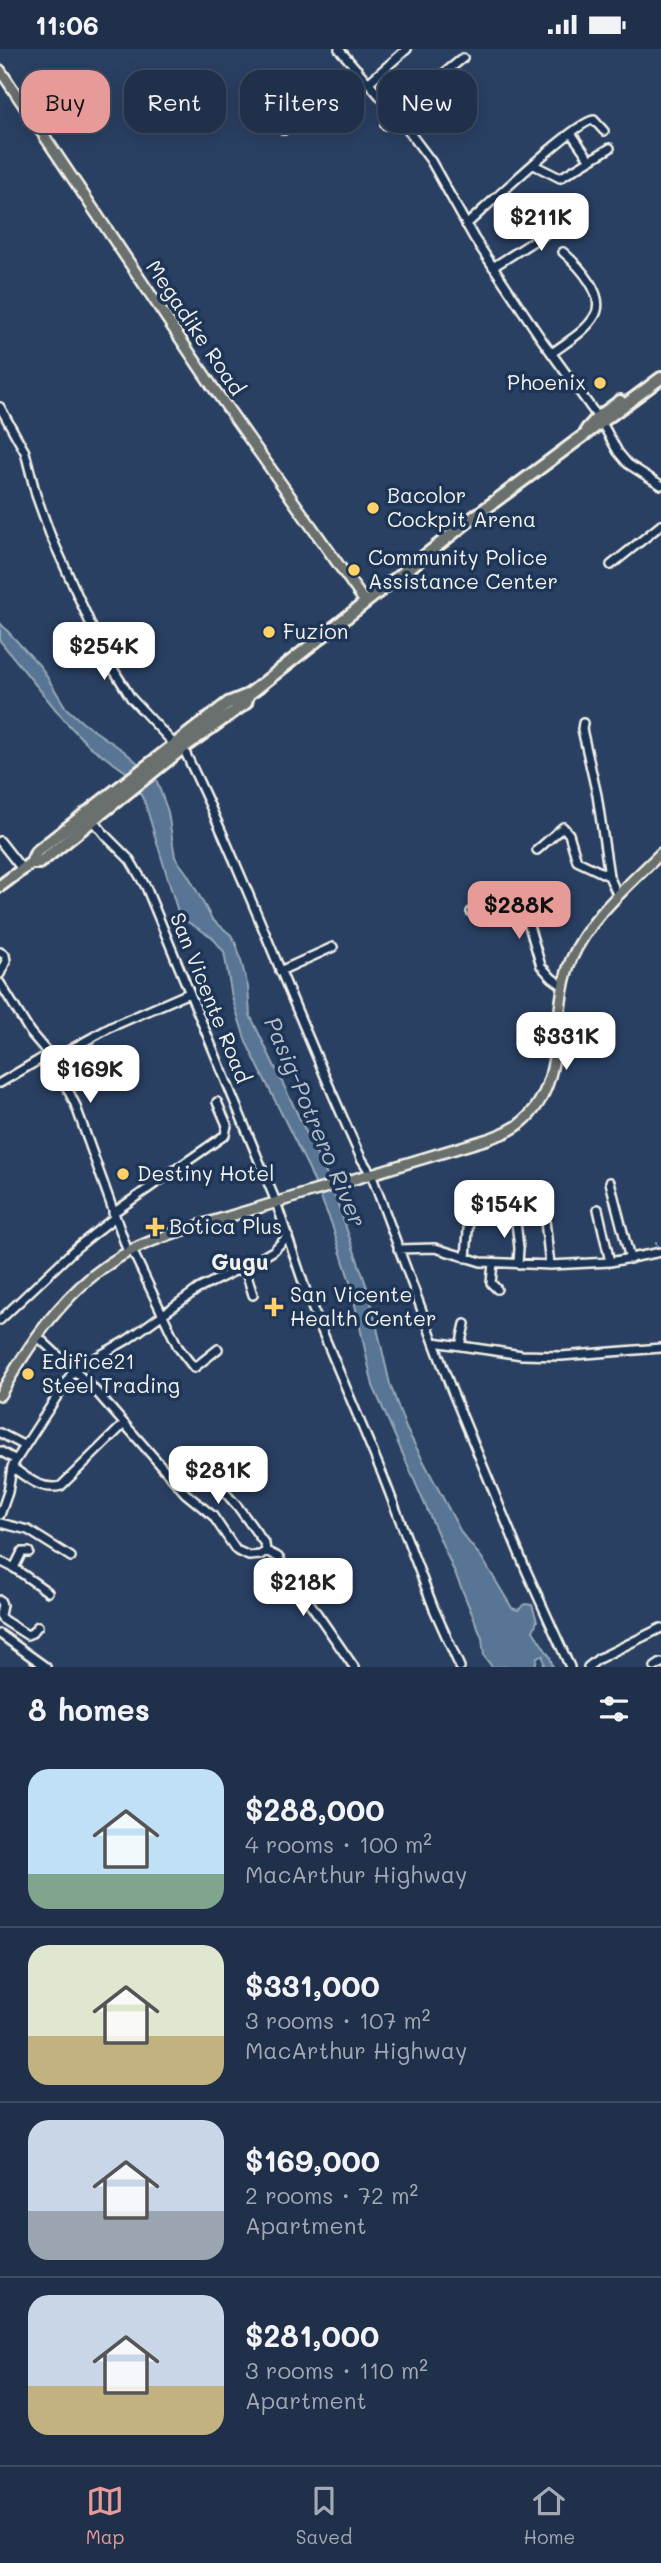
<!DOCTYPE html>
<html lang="en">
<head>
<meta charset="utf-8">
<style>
	:root { --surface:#20304a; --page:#2d3c54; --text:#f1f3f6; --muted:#a2a9b5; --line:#3d4b62; --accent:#e69b98 }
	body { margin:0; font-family:Mali,sans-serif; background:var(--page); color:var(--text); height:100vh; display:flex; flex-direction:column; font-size:26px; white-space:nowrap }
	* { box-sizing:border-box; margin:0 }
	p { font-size:23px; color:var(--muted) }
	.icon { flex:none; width:38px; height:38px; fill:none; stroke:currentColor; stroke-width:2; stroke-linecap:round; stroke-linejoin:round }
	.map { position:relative; height:1618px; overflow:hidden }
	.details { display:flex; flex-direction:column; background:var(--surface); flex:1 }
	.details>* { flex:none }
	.guide { position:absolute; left:21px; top:21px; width:620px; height:63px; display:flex; gap:14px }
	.price { position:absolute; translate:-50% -60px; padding:0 16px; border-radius:14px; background:#fff; color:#222; font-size:23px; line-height:46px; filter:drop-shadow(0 2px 4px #0008) }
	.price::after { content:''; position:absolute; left:50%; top:42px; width:21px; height:16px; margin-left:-10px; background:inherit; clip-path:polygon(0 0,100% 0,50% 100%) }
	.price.active { background:var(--accent); color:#111 }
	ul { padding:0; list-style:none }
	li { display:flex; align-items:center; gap:21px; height:175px; padding:0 28px }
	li+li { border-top:2px solid var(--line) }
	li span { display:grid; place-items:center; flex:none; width:196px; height:140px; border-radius:21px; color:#555 }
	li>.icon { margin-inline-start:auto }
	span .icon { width:84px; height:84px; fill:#fffc; stroke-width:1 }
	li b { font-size:30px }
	h2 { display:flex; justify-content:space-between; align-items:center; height:84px; padding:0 28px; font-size:30px }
	.pill { padding:0 24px; border-radius:21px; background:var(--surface); box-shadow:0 4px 18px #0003,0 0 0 2px var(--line); font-size:24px; line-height:63px }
	.pill.active { background:var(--accent); color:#111 }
	.status { display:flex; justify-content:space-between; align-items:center; height:49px; padding:0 35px; background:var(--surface); direction:ltr }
	.status svg { height:19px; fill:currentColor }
	.dock { display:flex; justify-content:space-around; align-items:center; height:98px; border-top:2px solid var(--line); background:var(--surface); font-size:19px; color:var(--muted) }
	.dock a { display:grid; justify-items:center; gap:4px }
	.dock .active { color:var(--accent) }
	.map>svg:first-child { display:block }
</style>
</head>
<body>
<div class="status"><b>11:06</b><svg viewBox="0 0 49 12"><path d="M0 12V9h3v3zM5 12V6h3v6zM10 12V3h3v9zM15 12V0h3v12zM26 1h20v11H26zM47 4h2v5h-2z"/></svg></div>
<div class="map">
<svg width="661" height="1618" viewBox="0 0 661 1618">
	<rect width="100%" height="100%" fill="#2a4063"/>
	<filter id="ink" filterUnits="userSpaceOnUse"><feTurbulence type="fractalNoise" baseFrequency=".0143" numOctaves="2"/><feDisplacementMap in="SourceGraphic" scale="14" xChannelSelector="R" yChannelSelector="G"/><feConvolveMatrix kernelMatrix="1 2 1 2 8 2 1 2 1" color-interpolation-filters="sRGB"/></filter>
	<g filter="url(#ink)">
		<path fill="#597596" stroke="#97a7b7" stroke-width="2" d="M0 574 41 618 66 659 83 674 124 702 156 730 168 763 175 808 188 826 212 870 231 886 237 897 248 938 250 966 330 1133 369 1244 390 1335 406 1379 462 1485 482 1509 512 1559 518 1561 525 1555 532 1556 537 1572 533 1582 550 1608 553 1618H544L543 1607 537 1608 535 1618H492L484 1607 482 1589 461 1538 373 1337 350 1233 331 1173 309 1120 246 993 232 948 224 903 212 888 186 872 178 863 145 754 140 744 126 723 88 696 65 672 0 592Z"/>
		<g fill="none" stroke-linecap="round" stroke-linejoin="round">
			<path stroke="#97a7b7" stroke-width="2" d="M656 1194 658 1200
				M661 1207V1208"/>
			<defs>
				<path id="minor" d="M339 0 398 68 431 112 474 189 542 291 602 374 618 403 628 415 661 436
					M368 34 407 0
					M395 64 463 9
					M385 76 398 68
					M284 81 358 21
					M571 84 590 111
					M534 116 560 129 610 99
					M466 176C485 159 578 70 594 71L604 82
					M493 218 567 171H576L581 176
					M552 304C565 294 585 283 594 268 608 247 578 216 563 203
					M0 358 25 403 36 446 50 485 104 605 131 649 174 695
					M611 516 661 476
					M583 674 582 680 597 746 609 827 618 847
					M183 699C248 833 299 974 361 1109L371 1125 452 1342 526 1521 570 1618
					M93 771 106 787 130 811 146 838 276 1153 309 1251 383 1427 434 1560 460 1618
					M0 792 22 820
					M537 801 563 778 569 785 577 812 609 827
					M471 863 512 844 520 846 541 917 552 929 563 937
					M0 903 5 906 6 912 0 925
					M280 922 333 898
					M0 934 30 983 53 1010 75 1055 128 1203
					M53 1010 111 978 189 944
					M0 1034 49 1005
					M610 1133 630 1210
					M598 1160 610 1213
					M544 1163 550 1216
					M113 1164 225 1086 227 1076 217 1053
					M515 1164 519 1199 518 1215
					M398 1200 435 1199 481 1213 550 1216 610 1213 661 1203
					M132 1201 178 1298 194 1319 218 1300
					M466 1209 469 1168
					M493 1214 491 1234 497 1240
					M244 1217 253 1246
					M0 1271 76 1199 115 1168
					M37 1287 93 1339 185 1444 213 1467 236 1501 249 1507 260 1506 266 1502 278 1508 354 1618
					M434 1293 522 1306 561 1307 661 1299
					M460 1297 465 1275
					M0 1384 25 1397
					M0 1402 16 1411 12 1418 8 1443 0 1466
					M16 1411 74 1321 127 1291 198 1240 261 1209 273 1202 288 1187
					M12 1418C27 1429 42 1442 61 1437L124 1375
					M169 1424 191 1411H196L238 1458 265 1495 266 1502
					M0 1474 28 1481 71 1508
					M0 1512 14 1519 22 1503H29
					M14 1519 48 1543
					M0 1551 2 1556 0 1566
					M0 1567 2 1570 27 1586 32 1584 38 1577
					M0 1585 46 1618
					M588 1618 598 1610 661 1579
					M655 1618 661 1614"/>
				<path id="major" d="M0 21 212 337 365 553
					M0 1346C33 1288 73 1230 134 1200 147 1193 161 1189 174 1184L488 1090C499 1086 512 1082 522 1073 568 1035 550 962 571 911 589 869 629 836 661 804"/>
				<path id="highway" d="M587 380 598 368 620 352
					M31 814H39L47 808 183 699 246 654 248 646
					M0 837 31 814 36 803 228 654 248 646 470 471 661 329"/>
			</defs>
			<use href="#minor" stroke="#f4f1e8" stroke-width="12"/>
			<use href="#major" stroke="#f4f1e8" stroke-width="14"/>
			<use href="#highway" stroke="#f4f1e8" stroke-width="16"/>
			<use href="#minor" stroke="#1d3557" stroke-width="7"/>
			<use href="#major" stroke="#6a706d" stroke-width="9"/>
			<use href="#highway" stroke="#6a706d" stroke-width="10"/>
		</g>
	</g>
	<g fill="#ffd166" stroke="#1d3557" stroke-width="2.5">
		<circle cx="600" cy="334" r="7"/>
		<circle cx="373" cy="459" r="7"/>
		<circle cx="354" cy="521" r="7"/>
		<circle cx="269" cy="583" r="7"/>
		<circle cx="123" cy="1125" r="7"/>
		<path d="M151.5 1167.5h7v7h7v7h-7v7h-7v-7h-7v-7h7z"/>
		<path d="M270.5 1247.5h7v7h7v7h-7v7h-7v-7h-7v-7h7z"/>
		<circle cx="28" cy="1325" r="7"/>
	</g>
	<g text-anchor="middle" stroke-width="7" stroke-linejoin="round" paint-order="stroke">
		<g font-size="21" fill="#f4f1e8" stroke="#1d3557">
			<text transform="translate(195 279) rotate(56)" y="7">Megadike Road</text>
			<text transform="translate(210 949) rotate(68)" y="7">San Vicente Road</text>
		</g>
		<g font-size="21" fill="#f4f1e8" stroke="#1d3557" text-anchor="start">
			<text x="586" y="341" text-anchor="end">Phoenix</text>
			<text x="387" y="454">Bacolor<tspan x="387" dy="24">Cockpit Arena</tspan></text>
			<text x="368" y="516">Community Police<tspan x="368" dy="24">Assistance Center</tspan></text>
			<text x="283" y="590">Fuzion</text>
			<text x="137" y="1132">Destiny Hotel</text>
			<text x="169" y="1185">Botica Plus</text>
			<text x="290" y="1253">San Vicente<tspan x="290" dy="24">Health Center</tspan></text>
			<text x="42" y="1320">Edifice21<tspan x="42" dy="24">Steel Trading</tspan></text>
		</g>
		<g font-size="23" font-style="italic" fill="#b6bfc7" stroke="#1d3557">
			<text transform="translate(315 1073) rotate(67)" y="8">Pasig-Potrero River</text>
		</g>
		<g font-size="23" font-weight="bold" fill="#f4f1e8" stroke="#1d3557">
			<text x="240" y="1221">Gugu</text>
		</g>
	</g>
</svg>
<b class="price" style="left:541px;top:204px">$211K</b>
<b class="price" style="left:104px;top:633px">$254K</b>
<b class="price active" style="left:519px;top:892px">$288K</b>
<b class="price" style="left:566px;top:1023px">$331K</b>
<b class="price" style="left:90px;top:1056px">$169K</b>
<b class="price" style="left:504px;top:1191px">$154K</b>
<b class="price" style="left:218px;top:1457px">$281K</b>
<b class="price" style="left:303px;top:1569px">$218K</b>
<div class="guide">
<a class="pill active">Buy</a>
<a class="pill">Rent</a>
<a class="pill">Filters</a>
<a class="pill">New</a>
</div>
</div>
<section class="details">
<h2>8 homes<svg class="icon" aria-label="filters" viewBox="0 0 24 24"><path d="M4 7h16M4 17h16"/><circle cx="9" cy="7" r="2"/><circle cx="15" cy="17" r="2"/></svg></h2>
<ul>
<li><span style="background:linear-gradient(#bfe0f5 75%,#7fa58c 0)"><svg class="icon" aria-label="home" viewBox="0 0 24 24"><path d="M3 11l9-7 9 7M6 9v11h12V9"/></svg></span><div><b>$288,000</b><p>4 rooms · 100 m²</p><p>MacArthur Highway</p></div></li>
<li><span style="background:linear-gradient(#dfe7d0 65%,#c2b280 0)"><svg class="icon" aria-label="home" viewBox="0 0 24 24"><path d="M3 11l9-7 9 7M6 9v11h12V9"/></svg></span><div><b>$331,000</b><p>3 rooms · 107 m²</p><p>MacArthur Highway</p></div></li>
<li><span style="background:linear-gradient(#c9d6e8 65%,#9aa5b1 0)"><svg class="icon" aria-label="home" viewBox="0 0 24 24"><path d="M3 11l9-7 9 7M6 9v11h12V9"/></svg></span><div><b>$169,000</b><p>2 rooms · 72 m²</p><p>Apartment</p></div></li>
<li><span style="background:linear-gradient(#c9d6e8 65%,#c2b280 0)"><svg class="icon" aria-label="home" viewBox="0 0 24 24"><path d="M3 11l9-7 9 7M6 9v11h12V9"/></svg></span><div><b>$281,000</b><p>3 rooms · 110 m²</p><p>Apartment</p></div></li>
</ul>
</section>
<nav class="dock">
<a class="active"><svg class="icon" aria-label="map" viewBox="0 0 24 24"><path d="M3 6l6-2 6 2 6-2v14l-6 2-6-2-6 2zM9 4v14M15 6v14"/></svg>Map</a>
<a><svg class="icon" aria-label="saved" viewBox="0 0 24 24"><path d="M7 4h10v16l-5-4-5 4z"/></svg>Saved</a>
<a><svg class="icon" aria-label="home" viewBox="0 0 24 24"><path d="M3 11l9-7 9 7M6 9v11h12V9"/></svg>Home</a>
</nav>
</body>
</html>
